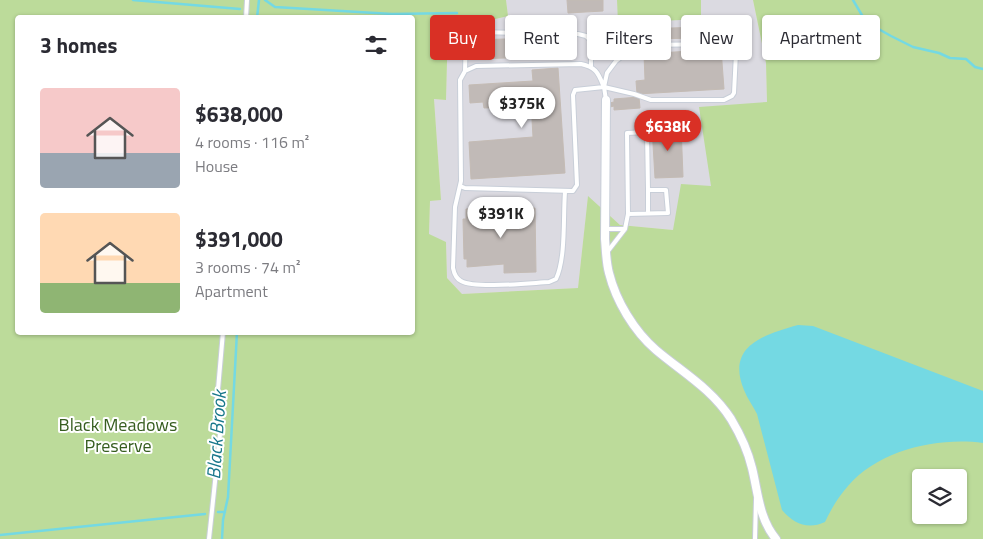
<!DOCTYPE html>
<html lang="en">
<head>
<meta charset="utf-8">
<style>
	:root { --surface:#fff; --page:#f2f2f3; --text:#2b2b33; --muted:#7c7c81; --accent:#d93025 }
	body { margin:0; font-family:"Titillium Web",sans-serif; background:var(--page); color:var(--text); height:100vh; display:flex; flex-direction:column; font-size:19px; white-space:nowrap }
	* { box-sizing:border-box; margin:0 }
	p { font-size:16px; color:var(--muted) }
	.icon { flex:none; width:28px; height:28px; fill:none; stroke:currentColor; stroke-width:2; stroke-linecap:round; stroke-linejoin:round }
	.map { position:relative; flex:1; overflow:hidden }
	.details { position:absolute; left:15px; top:15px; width:400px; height:320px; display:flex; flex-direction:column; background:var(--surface); border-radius:5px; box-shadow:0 1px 4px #0004 }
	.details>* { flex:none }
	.top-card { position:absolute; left:430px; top:15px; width:475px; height:45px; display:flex; gap:10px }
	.tools { position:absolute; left:912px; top:469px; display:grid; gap:10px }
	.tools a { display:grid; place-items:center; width:55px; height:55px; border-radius:5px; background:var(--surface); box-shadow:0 1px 4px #0004; font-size:25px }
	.price { position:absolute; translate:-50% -42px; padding:0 11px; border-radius:18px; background:#fff; color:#222; font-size:16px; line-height:32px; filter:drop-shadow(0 1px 2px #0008) }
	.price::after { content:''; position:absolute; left:50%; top:30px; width:15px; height:11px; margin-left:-8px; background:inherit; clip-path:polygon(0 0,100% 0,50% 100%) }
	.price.active { background:var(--accent); color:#fff }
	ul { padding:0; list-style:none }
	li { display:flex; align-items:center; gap:15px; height:125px; padding:0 25px }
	li span { display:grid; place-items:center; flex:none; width:140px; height:100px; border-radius:5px; color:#555 }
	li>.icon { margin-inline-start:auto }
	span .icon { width:60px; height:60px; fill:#fffc; stroke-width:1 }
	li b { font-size:21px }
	h2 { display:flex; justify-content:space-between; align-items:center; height:60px; padding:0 25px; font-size:21px }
	.tag { padding:0 18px; border-radius:5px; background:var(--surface); box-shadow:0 1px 4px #0004; font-size:18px; line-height:45px }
	.tag.active { background:var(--accent); color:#fff }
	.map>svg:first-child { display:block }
</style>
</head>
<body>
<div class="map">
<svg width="983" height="539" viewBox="0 0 983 539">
	<rect width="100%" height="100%" fill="#e9e0da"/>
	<path fill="#dbdae1" d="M506 0H617L619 23 701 18V0H753L766 63 767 102 711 186 673 230 620 225 588 197 578 288 462 294 447 278 446 242 429 235 430 201 441 200 434 99 446 100 448 24 483 22 508 16Z"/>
	<path fill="#bcdb9a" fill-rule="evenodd" d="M0 0H506L508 16 483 22 448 24 446 100 434 99 441 200 430 201 429 234 446 242 447 278 462 294 578 288 588 196 620 225 673 230 681 184 711 186 699 107 767 102 766 63 753 0H983V539H0ZM18 18H412V332H18ZM921 478H959V515H921Z
		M617 0H701V19L618 23Z"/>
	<path fill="#74d9e3" d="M798 325 813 326 983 391V443C937 437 879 450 848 486 839 496 831 509 825 522 808 530 794 524 782 510L757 414C753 406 747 398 744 390 726 346 763 335 798 325Z"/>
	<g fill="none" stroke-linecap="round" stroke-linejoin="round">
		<path stroke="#74d9e3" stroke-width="2.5" d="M133 0 240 9
			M265 0 275 7 392 14 457 13
			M853 0 866 22 891 36 913 47 939 53 950 58 966 59 975 67 983 69
			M257 18 259 0
			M218 512H225
			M0 535 205 514
			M222 539 223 520 228 497 237 332"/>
	</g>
	<path fill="#c1bab7" stroke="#c4bbb4" d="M567 0H603V11L568 13Z
		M700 27 701 38 645 39 644 29Z
		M610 32H629V36H620V43H610Z
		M561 37 562 56 477 59 476 40Z
		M721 49 724 89 637 94 636 81 645 80 644 54Z
		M558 68 565 173 471 179 469 142 533 137 531 102 526 103 527 106 484 108 483 102 470 103 469 85 533 81 532 70Z
		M639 97 640 108 614 110V106L610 107 609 103 614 102V99Z
		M681 125 683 177 655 178 652 127Z
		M535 208 536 272 504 273V264L467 267V259H464L463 219H466V209Z"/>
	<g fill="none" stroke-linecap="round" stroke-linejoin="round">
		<defs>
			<path id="service" d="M246 18 247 0
				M465 71 466 36 468 33 477 32 578 34 586 36 591 41V66
				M460 186 465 188 573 191 577 185 573 95 575 90 604 87 634 94 651 100H724L732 96 734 93 736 53 735 48 730 44 638 45 633 48 616 61 607 73 604 87 606 100
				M648 190V213
				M565 192C563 217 566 258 556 279L549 282C530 283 475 289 461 281 457 279 454 273 453 268L455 207 461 181 460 80 465 71 476 66 581 64C595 67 598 72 603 85
				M605 229H625L608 251
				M625 229 628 214 627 133 647 132 648 190H666L668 213 628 214
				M209 539 220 434 217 401 223 332
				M755 539 756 499"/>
			<path id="minor" d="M606 100 605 239C606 250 606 262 609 273 616 301 634 331 656 350 682 372 712 389 731 419 740 434 748 451 752 468 758 492 759 519 776 539"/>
		</defs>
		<use href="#service" stroke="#c8ced8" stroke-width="6"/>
		<use href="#minor" stroke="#c8ced8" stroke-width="10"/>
		<use href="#service" stroke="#fff" stroke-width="4"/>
		<use href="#minor" stroke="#fff" stroke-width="8"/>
	</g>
	<g text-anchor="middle" stroke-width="4" stroke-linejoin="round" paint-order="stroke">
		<g font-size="18" fill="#365d1f" stroke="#fff">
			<text x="118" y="431">Black Meadows<tspan x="118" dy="21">Preserve</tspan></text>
		</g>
		<g font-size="19" font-style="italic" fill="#18778b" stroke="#fff">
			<text transform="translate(216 435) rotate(-86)" y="7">Black Brook</text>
		</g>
	</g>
</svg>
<div class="tools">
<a><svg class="icon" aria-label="layers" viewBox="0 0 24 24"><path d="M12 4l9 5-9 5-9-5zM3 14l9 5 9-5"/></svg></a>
</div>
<b class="price" style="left:522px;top:129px">$375K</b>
<b class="price active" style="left:668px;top:152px">$638K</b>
<b class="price" style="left:501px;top:239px">$391K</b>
<div class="top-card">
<a class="tag active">Buy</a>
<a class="tag">Rent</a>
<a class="tag">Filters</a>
<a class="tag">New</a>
<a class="tag">Apartment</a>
</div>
<section class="details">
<h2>3 homes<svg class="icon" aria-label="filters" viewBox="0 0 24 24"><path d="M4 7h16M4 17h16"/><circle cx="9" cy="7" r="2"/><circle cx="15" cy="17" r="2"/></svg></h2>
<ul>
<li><span style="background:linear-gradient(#f6c9c9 65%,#9aa5b1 0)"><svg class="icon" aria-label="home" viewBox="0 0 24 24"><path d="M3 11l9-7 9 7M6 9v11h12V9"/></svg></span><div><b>$638,000</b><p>4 rooms · 116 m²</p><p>House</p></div></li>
<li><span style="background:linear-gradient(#ffd9b3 70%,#8fb573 0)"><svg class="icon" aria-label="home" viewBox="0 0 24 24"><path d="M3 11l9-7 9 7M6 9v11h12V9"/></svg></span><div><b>$391,000</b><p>3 rooms · 74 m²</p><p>Apartment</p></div></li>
</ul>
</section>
</div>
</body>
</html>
